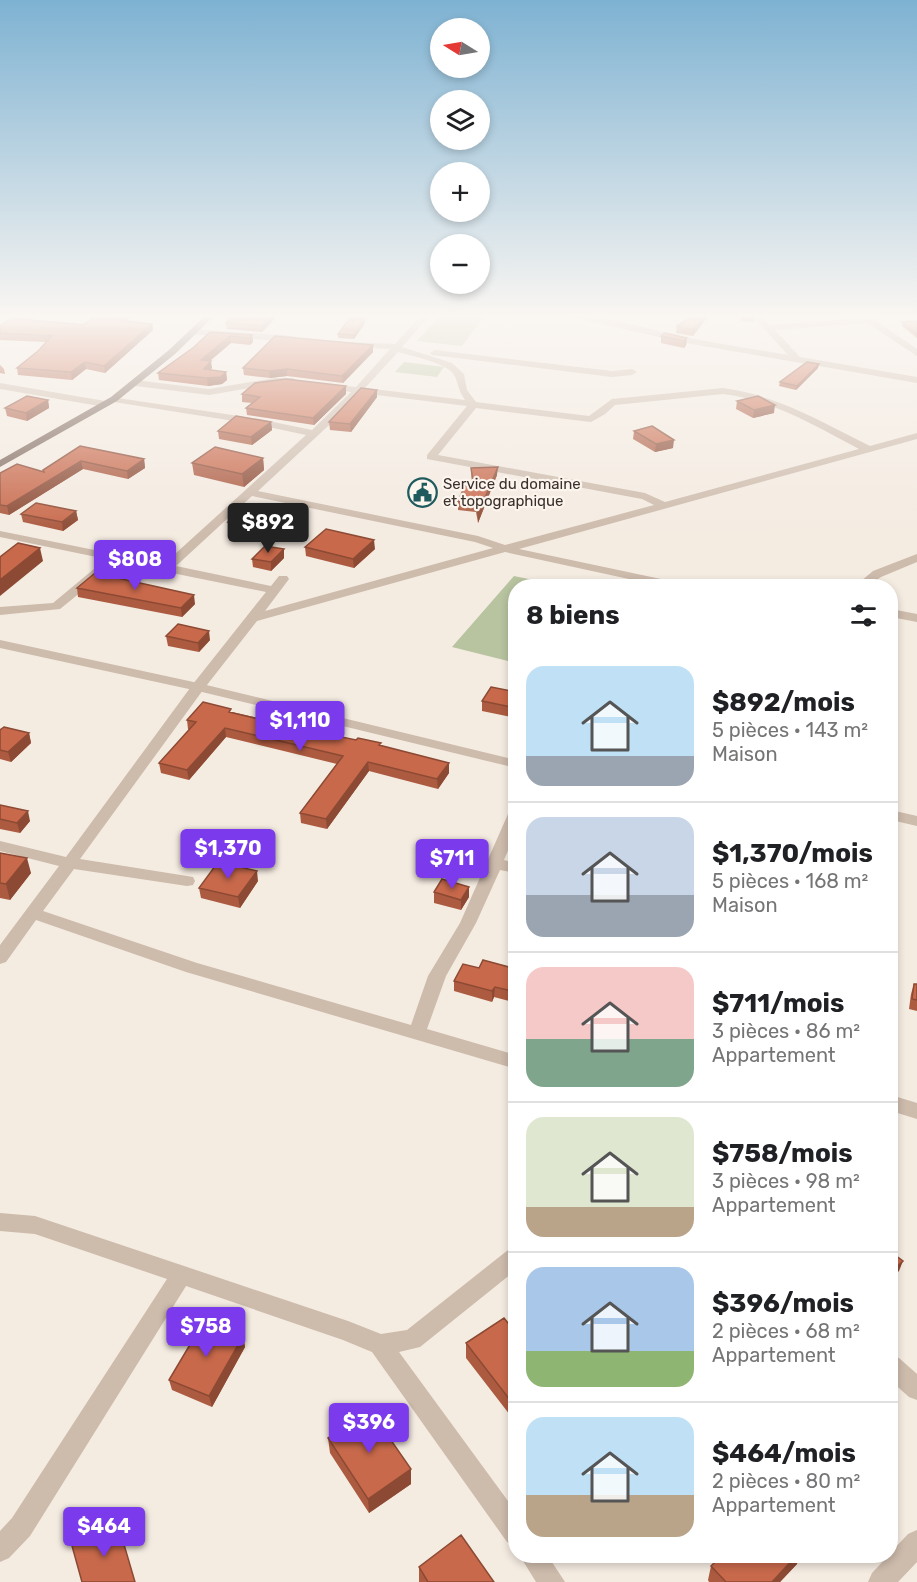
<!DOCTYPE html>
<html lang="fr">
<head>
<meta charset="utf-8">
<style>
	:root { --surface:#fff; --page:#f2f2f2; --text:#202124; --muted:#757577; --line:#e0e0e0; --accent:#7c3aed }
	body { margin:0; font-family:Rubik,sans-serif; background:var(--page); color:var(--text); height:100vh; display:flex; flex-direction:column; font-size:22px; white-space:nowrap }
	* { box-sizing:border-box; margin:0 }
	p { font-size:20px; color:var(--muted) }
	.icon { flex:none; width:33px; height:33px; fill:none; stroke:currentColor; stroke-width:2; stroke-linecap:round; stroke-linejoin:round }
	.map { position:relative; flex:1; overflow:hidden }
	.sheet { position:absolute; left:508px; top:579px; width:390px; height:984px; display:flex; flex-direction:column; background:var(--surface); border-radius:24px; box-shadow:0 3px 9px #0003 }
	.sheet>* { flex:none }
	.needle { width:39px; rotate:281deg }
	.tools { position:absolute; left:430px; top:18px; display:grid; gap:12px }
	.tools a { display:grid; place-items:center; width:60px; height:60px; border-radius:50%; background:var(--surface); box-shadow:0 3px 9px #0003; font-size:30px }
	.price { position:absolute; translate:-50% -51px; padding:0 14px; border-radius:6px; background:var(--accent); color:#fff; font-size:20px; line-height:39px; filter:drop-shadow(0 2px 3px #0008) }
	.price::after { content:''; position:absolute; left:50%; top:36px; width:18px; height:14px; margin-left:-9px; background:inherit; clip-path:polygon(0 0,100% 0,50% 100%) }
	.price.current { background:#222; color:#fff }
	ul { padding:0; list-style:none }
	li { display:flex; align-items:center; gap:18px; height:150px; padding:0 18px }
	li+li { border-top:2px solid var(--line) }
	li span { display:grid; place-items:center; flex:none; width:168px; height:120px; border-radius:18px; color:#555 }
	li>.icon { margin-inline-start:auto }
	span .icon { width:72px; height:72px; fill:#fffc; stroke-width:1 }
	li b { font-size:26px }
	h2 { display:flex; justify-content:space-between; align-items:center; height:72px; padding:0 18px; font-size:26px }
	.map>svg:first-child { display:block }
</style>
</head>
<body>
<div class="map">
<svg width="917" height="1582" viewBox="0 0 917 1582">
	<rect width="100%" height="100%" fill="#f4ebe1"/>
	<path fill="#b8c4a0" d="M442 313H487L462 346 417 341Z
		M404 362 444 367 437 377 395 372Z
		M514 576 562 586H516V663L452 647Z"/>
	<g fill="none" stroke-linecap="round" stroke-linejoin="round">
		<path fill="#cdbbac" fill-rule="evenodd" d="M423 313H432L402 347 452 363 464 374 467 390 476 402 589 416 612 399 723 388C777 395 822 422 870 446L917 433V439L519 549 675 582 681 586H661L505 552 257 621 203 690 80 859 187 876 193 877 195 881 193 885 187 886 74 869 43 911 197 963 411 1025 428 976 460 923 508 814 516 809V832L504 860 516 863V873L500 870 476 923 446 976 427 1029 516 1055V1069L186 972 36 920 6 962 0 964V945L59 866 0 851V841L66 857 193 684 266 592 118 562 60 609 0 615V607L53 603 106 559 0 537V531L164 564 306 435 259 425 114 402 111 401V397L259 419 312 430 351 392 322 388V384L356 387 390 349 353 347 350 346V342L395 344ZM398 352C411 356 448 363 454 375 459 383 457 389 465 400L365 388ZM360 393 467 406 427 455V459L642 499 654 505 505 545 478 536 258 491 341 414ZM723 394C773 400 815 426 859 449L665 502 645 493 438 455 476 408 591 422 605 414 615 405ZM252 496 475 542 493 548 265 611 289 579 287 576H279L271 586 176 566Z
			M552 313C597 313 640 327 684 337 718 344 754 349 788 355L756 320V313H764L763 318 770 325 861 318 859 313H865L917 349V356L867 323 775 330 800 357 917 377V383L686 343Z
			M910 313H917V318Z
			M192 329 294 336 298 339 294 342 189 334 188 332Z
			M435 350 612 371 632 369 637 372 632 375 612 377 432 355 430 353Z
			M274 378H293L298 381 293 384H274L209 395 135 386 130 383 135 380 209 389Z
			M0 383 105 401 110 404 105 407 0 389Z
			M917 554V562L881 577 868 586H855L873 571Z
			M891 609 917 614V622L891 617Z
			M891 1095 917 1103V1119L891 1111Z
			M0 1213 35 1216 348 1321 381 1334 407 1330 508 1250 516 1248V1270L420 1347 399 1352 516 1512V1546L507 1542 372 1352 343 1340 186 1286 30 1536 9 1558 0 1562V1531L12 1518 167 1279 35 1234 0 1231Z
			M891 1355 899 1358 917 1374V1400L909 1397 891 1381Z
			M917 1530V1562L898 1582H868L872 1573 888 1556H891V1552L908 1534Z
			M520 1556H548L565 1582H536Z"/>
		<path fill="#cdbbac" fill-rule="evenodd" d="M0 640 198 683 516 760V768L198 691 0 648Z
			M891 810 917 816V826L891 820Z"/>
		<path fill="#7d675c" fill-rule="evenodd" d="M208 313H217L175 354 117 401 0 467V460L111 397 169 350Z"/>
	</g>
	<path fill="#ac5a40" d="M236 313H280L262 332 227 329 226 323Z
		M697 313 693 336 676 333 677 326Z
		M742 313H755L754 322 741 321Z
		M133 315 125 321 153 330 105 373 86 369 72 380 18 375 17 368 38 351 46 342 0 340V326L83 325Z
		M365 319V323L354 339 338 338V334Z
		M917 321V338L902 326V322Z
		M210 332 252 335 253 342 250 345 231 343 210 361 212 368 210 370 226 372 227 380 222 384 208 386 159 380 158 373 194 347Z
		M661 336 687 338 686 345 684 348 661 343Z
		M373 352 343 383 287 376 270 378 244 375 243 368Z
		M0 365 4 369 5 374 0 373Z
		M818 368 796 390 779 386 780 382Z
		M346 386V394L314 425 247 415 246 408 252 403 242 402V394Z
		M377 390V397L351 432 330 430 329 422Z
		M48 400 49 408 27 421 7 416 5 408Z
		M737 401 774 413 753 418 736 409Z
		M271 422 272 430 252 445 219 439 218 431Z
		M634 431 673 448 655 452 633 439Z
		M80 446 144 459 145 468 128 479 83 469 9 515 0 513V473L43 472V470Z
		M263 458 264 470 244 487 194 475 192 463Z
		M471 468 497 475 478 523 476 512 458 510V501L472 487Z
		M270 509V517L250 535 229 530 228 522Z
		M76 511 78 520 63 531 23 522 21 514Z
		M305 547 375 549 354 568 306 556Z
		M284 549V558L271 571 253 567 252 559Z
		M77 588 195 604 182 617 78 597Z
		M166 636 210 640 199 652 168 646Z
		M516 692V718L482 711V701Z
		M232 712 381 746 449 773 438 789 369 771 327 829 301 823 300 813 337 764 226 737 189 780 161 773 159 763 189 730 188 729 187 720Z
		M0 730 29 733 31 743 11 762 0 759Z
		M0 805 30 821 20 833 0 829Z
		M0 853 31 873 10 900 0 898Z
		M258 881 240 908 201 898 199 888Z
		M469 887V897L461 910 434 903V892Z
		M516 964V1003L494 997 492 1002 454 991V981L479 968 509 967Z
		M914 984H917V1011L909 1009 911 994Z
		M516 1333 510 1415 466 1358V1343Z
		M243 1336 245 1347 212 1407 172 1390 169 1380Z
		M328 1438 411 1469V1484L369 1513 330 1453Z
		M797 1564 780 1582H709L708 1580 711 1566Z
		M419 1567 494 1582H419Z"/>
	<path fill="#8c4a34" d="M126 313H133V315L117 327 116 320Z
		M274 313H280L262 332V326Z
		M706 313H711L693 336V330Z
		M365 319V323L354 339V335Z
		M152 324 153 330 105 373 104 366Z
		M252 335 253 342 250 345V338Z
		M230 336 231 343 202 367 201 360Z
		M687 338 686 345 684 348V341Z
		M373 345V352L343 383 342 376Z
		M211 361 212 368 204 376V369Z
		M85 362 86 369 72 380 71 372Z
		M819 364 818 368 796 390 797 386Z
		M287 369V376L270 378 269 371Z
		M226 372 227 380 222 384 208 386 207 378Z
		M346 386V394L314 425 313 418Z
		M377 390V397L351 432 350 424Z
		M48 400 49 408 27 421 26 413Z
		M775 405 774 413 753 418 754 410Z
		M271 422 272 430 252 445 251 437Z
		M674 440 673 448 655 452 656 444Z
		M263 458 264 470 244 487 242 474Z
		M144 459 145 468 128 479 127 471Z
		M81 461 83 469 9 515 7 506Z
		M498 467 497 475 478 523V514Z
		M270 509V517L250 535 249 526Z
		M76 511 78 520 63 531 62 522Z
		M374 540 375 549 354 568 353 559Z
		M40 548 43 561 0 596V580Z
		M284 549V558L271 571V562Z
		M194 595 195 604 182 617 181 608Z
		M209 631 210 640 199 652 198 643Z
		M225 728 226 737 189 780 187 770Z
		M29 733 31 743 11 762 8 752Z
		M368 762 369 771 327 829 326 819Z
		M449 763V773L438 789 437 779Z
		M28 811 30 821 20 833 17 823Z
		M27 858 31 873 10 900 6 884Z
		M257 871 258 881 240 908 238 897Z
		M469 887V897L461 910V900Z
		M495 987 494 997 492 1002V991Z
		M903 1261 899 1271 891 1279V1272Z
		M243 1336 245 1347 212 1407 209 1396Z
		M516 1396V1411L510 1415V1400Z
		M411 1469V1484L369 1513 368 1499Z
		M796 1556H800L797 1564 780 1582H772Z"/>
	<path fill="#c8694b" stroke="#8c4a34" stroke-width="1.5" d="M100 313H126L116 320 152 324 104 366 85 362 71 372 17 368 38 351 52 336 0 333V326L12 318 83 325Z
		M236 313H274L262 326 226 323Z
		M697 313H706L693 330 677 326Z
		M742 313H755V315L742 314Z
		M350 318 365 319 354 335 338 334Z
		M917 321V334L902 322Z
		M210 332 252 335 250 338 230 336 201 360 211 361 204 369 226 372 221 377 207 378 158 373 194 347Z
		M665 333 687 338 684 341 661 336Z
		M275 336 373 345 342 376 287 369 269 371 243 368Z
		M807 362 819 364 797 386 780 382Z
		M286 379 346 386 313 418 246 408 260 397 242 394 255 383Z
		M361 388 377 390 350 424 329 422Z
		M27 396 48 400 26 413 5 408Z
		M758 396 775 405 754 410 737 401Z
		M236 416 271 422 251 437 218 431Z
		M652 426 674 440 656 444 634 431Z
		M80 446 144 459 127 471 81 461 7 506 0 505V473L17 464 44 472 43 470Z
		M215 447 263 458 242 474 192 463Z
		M498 467 478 514 476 503 458 501 465 486 474 487 471 468Z
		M36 503 76 511 62 522 21 514Z
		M249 504 270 509 249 526 228 522Z
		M326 529 374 540 353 559 305 547Z
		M18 543 40 548 0 580V557Z
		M265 546 284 549 271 562 252 559Z
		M95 573 194 595 181 608 77 588Z
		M178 624 209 631 198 643 166 636Z
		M491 687 516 692V708L482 701Z
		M203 702 231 709 229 712 284 725 356 740 358 738 381 743 379 745 449 763 437 779 368 762 326 819 300 813 343 756 225 728 187 770 159 763 196 722 187 720Z
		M4 727 29 733 8 752 0 750V730Z
		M0 805 28 811 17 823 0 819Z
		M0 853 27 858 6 884 0 883Z
		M218 862 257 871 238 897 199 888Z
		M442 879 469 887 461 900 434 892Z
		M483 960 509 967 511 963 516 964V992L495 987 492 991 454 981 463 964 479 968Z
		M914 984H917V1000L912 999Z
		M891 1252 903 1261 891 1272Z
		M504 1318 516 1333V1396L510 1400 466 1343Z
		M204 1321 243 1336 209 1396 169 1380Z
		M370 1410 411 1469 368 1499 328 1438Z
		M118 1524 135 1582H82L72 1546Z
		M461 1535 494 1582H428L419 1567Z
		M721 1556H796L772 1582H726L711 1566Z"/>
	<linearGradient id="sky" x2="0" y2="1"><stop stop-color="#7eb2d2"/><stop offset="0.59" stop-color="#faf6f2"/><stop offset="1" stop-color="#faf6f2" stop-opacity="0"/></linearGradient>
	<rect width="917" height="535" fill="url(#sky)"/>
	<defs>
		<symbol id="civic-ring" viewBox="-11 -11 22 22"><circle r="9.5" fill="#fbf5ee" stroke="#1f5a5e" stroke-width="1.5"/><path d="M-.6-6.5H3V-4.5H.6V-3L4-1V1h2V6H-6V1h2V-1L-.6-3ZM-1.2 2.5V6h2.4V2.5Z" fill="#1f5a5e"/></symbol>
	</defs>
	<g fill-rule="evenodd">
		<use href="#civic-ring" x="406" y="476" width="33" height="33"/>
	</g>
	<g text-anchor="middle" stroke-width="4.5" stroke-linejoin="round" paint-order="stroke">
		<g font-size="15" fill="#3b302b" stroke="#fbf5ee" text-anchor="start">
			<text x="443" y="489">Service du domaine<tspan x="443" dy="17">et topographique</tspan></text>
		</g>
	</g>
</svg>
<div class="tools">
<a><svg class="needle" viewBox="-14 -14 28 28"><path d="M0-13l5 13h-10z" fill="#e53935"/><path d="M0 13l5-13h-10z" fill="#757577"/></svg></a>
<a><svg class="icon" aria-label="layers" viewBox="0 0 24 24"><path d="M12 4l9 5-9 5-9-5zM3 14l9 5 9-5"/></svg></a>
<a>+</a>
<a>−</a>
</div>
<b class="price current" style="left:268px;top:554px">$892</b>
<b class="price" style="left:135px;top:591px">$808</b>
<b class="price" style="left:300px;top:752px">$1,110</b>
<b class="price" style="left:228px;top:880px">$1,370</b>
<b class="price" style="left:452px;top:890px">$711</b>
<b class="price" style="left:206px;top:1358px">$758</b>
<b class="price" style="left:369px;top:1454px">$396</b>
<b class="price" style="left:104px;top:1558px">$464</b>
<section class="sheet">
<h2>8 biens<svg class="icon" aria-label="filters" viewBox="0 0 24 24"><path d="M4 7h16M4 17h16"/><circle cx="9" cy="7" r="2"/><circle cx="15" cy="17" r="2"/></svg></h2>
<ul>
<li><span style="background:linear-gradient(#bfe0f5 75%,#9aa5b1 0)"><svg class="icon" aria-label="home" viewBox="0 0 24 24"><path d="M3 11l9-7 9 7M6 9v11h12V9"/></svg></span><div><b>$892/mois</b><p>5 pièces · 143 m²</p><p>Maison</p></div></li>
<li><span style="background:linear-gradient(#c9d6e8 65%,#9aa5b1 0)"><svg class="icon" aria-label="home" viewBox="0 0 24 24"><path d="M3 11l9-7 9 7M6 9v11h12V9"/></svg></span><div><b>$1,370/mois</b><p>5 pièces · 168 m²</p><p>Maison</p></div></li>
<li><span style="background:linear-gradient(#f6c9c9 60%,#7fa58c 0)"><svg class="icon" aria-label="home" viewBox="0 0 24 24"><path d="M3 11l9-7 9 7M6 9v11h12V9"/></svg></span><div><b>$711/mois</b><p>3 pièces · 86 m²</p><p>Appartement</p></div></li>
<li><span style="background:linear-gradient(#dfe7d0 75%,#b9a48a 0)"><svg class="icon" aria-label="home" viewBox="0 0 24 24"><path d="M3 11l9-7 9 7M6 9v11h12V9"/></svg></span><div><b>$758/mois</b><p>3 pièces · 98 m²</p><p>Appartement</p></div></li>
<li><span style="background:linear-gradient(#a9c7e8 70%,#8fb573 0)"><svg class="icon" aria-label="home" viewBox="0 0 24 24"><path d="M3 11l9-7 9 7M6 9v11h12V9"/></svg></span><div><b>$396/mois</b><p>2 pièces · 68 m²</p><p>Appartement</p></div></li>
<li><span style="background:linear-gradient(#bfe0f5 65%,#b9a48a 0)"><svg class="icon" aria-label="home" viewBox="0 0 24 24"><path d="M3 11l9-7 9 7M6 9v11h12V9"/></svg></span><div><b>$464/mois</b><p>2 pièces · 80 m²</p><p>Appartement</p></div></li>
</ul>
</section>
</div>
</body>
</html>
